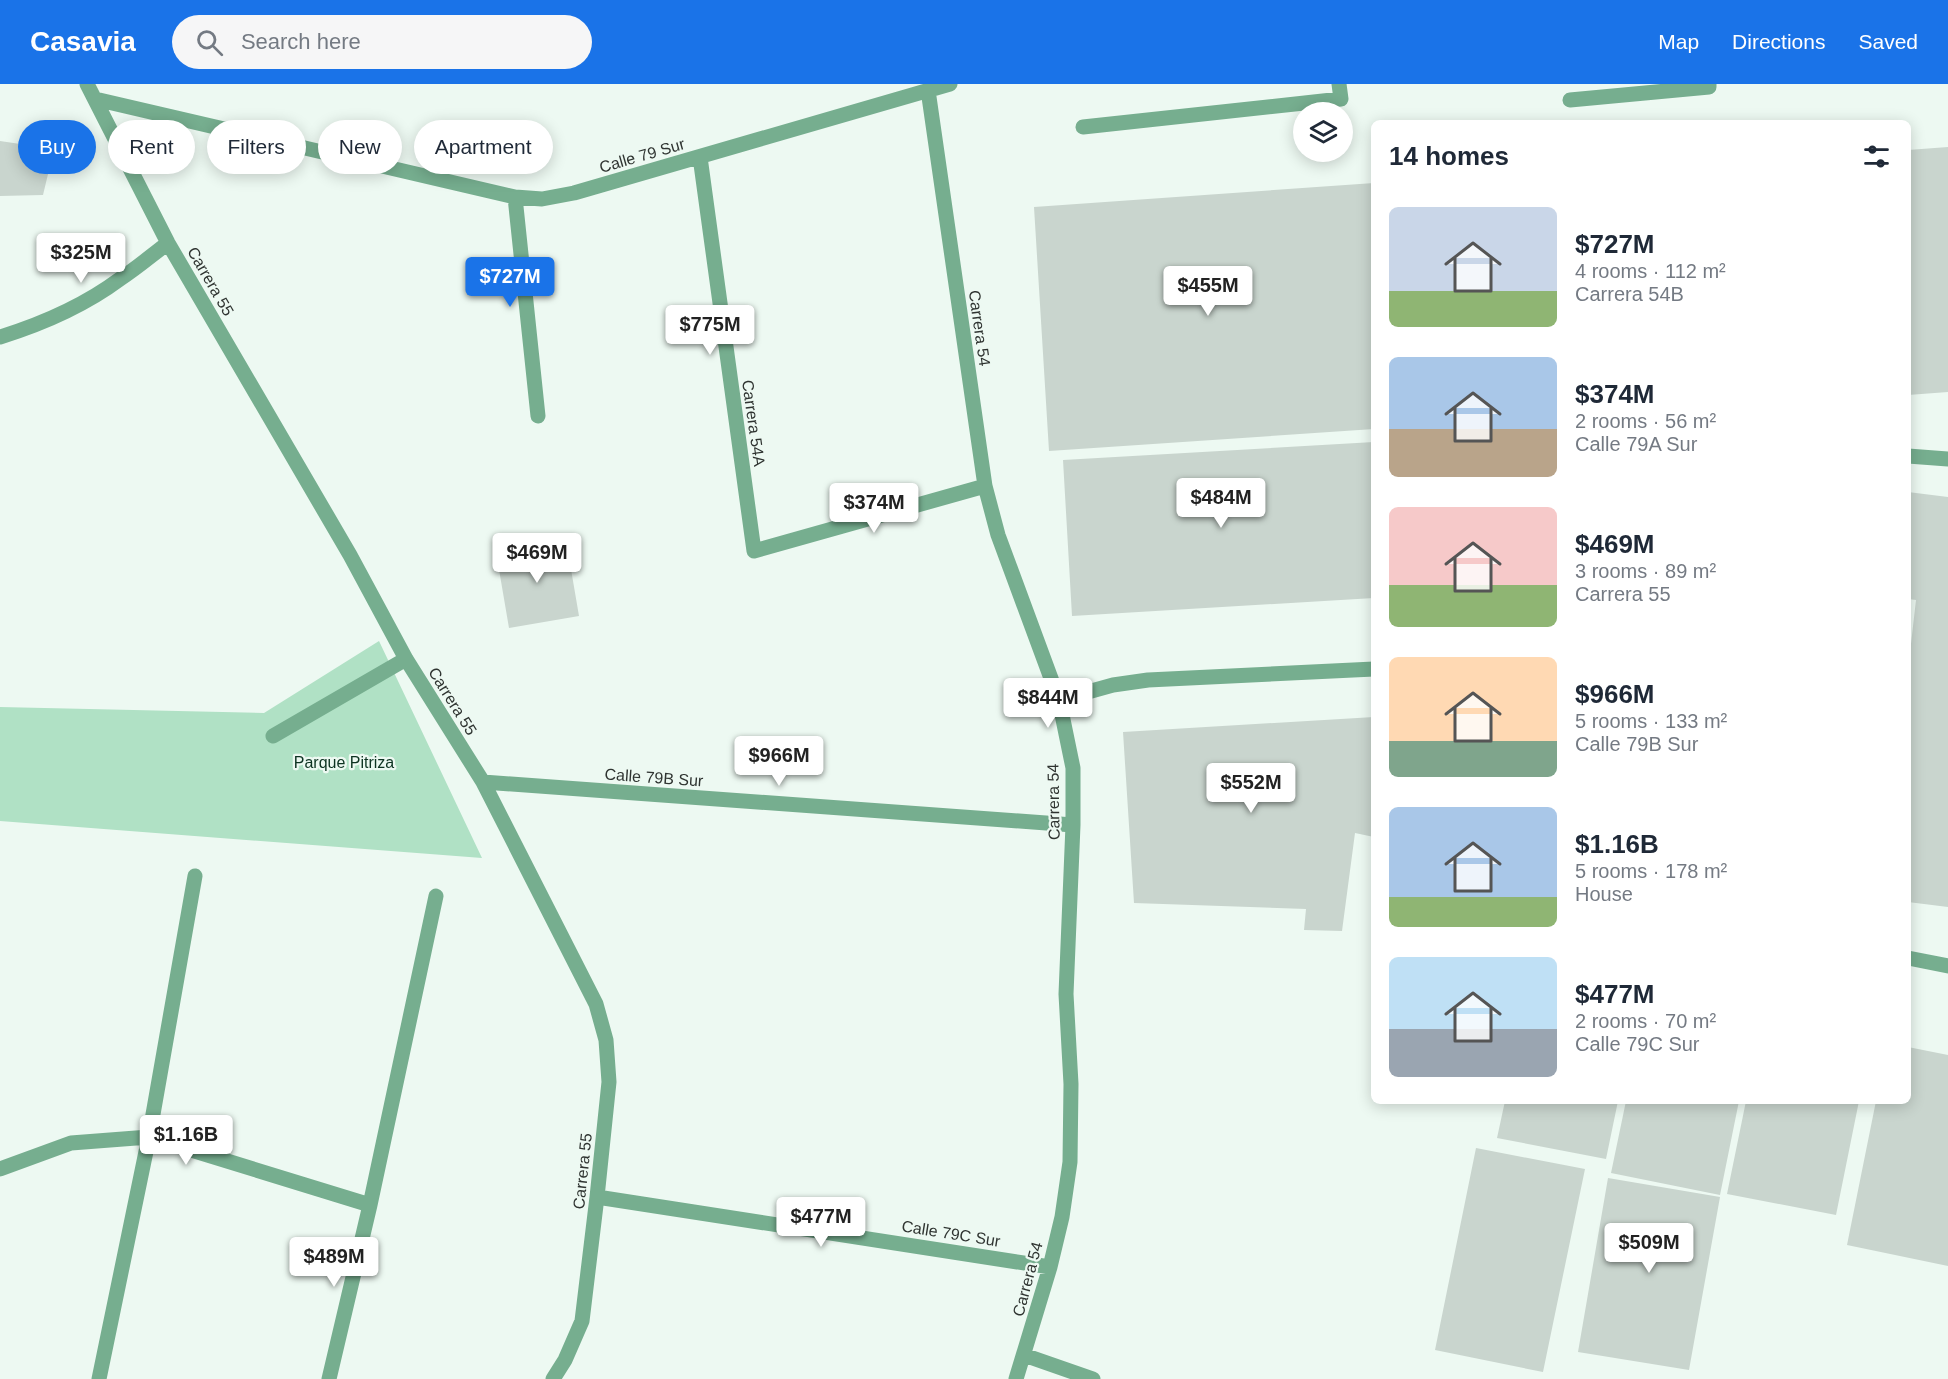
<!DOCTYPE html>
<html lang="en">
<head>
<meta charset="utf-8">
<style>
	:root { --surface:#fff; --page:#f6f6f7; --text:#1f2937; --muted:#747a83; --accent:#1a73e8 }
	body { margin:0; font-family:Helvetica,sans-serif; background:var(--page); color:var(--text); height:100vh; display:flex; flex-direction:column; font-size:22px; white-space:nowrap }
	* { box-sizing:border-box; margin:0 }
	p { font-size:20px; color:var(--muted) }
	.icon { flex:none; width:33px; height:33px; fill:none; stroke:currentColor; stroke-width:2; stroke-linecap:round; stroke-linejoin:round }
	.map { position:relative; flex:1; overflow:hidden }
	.side { position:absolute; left:1371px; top:36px; width:540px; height:984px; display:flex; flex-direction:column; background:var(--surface); border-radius:9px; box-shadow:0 3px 15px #0003 }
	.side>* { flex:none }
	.hud { position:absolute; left:18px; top:36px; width:570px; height:54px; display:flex; gap:12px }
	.fabs { position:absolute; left:1293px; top:18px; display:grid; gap:12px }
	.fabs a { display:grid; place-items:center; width:60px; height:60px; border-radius:50%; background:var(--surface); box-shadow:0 3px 15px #0003; font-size:30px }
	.price { position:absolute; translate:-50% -51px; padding:0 14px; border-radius:6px; background:#fff; color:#222; font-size:20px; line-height:39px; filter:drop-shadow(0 2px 3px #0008) }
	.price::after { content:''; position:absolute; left:50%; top:36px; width:18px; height:14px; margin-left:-9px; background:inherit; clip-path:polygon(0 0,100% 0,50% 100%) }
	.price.selected { background:var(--accent); color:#fff }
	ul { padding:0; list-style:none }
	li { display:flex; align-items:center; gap:18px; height:150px; padding:0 18px }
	li span { display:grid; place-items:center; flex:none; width:168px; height:120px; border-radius:9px; color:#555 }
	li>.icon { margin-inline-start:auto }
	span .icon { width:72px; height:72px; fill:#fffc; stroke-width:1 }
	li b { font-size:26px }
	h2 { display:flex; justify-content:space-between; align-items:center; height:72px; padding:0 18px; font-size:26px }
	.pill { padding:0 21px; border-radius:27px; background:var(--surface); box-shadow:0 3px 15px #0003; font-size:21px; line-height:54px }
	.pill.selected { background:var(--accent); color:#fff }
	header { display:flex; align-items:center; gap:36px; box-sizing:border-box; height:84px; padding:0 30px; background:var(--accent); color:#fff }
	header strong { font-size:28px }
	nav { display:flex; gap:33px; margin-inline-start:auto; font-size:21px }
	.search { width:420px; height:54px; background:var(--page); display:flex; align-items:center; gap:15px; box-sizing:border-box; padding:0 21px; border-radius:33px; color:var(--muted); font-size:22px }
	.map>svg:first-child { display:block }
</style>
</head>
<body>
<header>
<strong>Casavia</strong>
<div class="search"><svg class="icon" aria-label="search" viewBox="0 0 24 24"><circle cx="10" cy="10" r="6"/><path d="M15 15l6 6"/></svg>Search here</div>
<nav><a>Map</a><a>Directions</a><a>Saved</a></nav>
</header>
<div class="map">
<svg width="1948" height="1295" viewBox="0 0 1948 1295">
	<rect width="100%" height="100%" fill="#edf9f2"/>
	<path fill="#b0e1c5" d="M379 557 482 774 0 737V623L264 629Z"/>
	<path fill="#c9d5ce" d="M0 57 54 65 43 111 0 112Z
		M1948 63V308L1908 311V66Z
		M1374 99V345L1049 367 1034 123Z
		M1374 358V514L1072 532 1063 376Z
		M1908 408 1948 413V823L1908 818V586L1916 516 1908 515Z
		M566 456 579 532 509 544 496 468Z
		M1374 633V753L1355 749 1342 847 1304 846 1306 825 1134 819 1123 648Z
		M1908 963 1948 971V1182L1847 1161 1876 1017H1908Z
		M1505 1017H1618L1606 1075 1497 1054Z
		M1626 1017H1739L1720 1111 1611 1089Z
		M1746 1017H1859L1836 1131 1727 1110Z
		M1476 1064 1585 1085 1543 1288 1435 1266Z
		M1608 1094 1720 1113 1689 1286 1578 1268Z"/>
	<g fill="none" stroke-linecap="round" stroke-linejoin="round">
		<path stroke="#76ae8f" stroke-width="15" d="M87 0 168 159 350 471 406 575 483 698 596 920 606 956 609 998 597 1113 582 1237 565 1276 553 1295
			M928 6 985 402 998 451 1059 616 1073 684V741L1066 910 1071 1000 1070 1078 1062 1133 1050 1183 1016 1295
			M95 15 515 113 542 115 574 109 950 0
			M1570 16 1709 3V0
			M1083 43 1341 15 1339 0
			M700 73 754 467 985 402
			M515 113 538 332
			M0 253C42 240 85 221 120 195 137 184 152 171 168 159
			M1908 372 1948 375
			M1059 616 1113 601 1148 596 1374 585
			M273 652 406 575
			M483 698 1073 741
			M1908 874 1948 882
			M0 1085 71 1059 149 1053 370 1121
			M597 1113 1050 1183
			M1024 1271 1093 1295
			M99 1295 149 1053 195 792
			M329 1295 370 1121 436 812"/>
	</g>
	<g text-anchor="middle" stroke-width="4.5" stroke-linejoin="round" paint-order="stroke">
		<g font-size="16" fill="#2f3431" stroke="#edf9f2">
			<text transform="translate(642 71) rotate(-16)" y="6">Calle 79 Sur</text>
			<text transform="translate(211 197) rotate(60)" y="6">Carrera 55</text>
			<text transform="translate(980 244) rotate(82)" y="6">Carrera 54</text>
			<text transform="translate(754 339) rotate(82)" y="6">Carrera 54A</text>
			<text transform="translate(453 617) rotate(58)" y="6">Carrera 55</text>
			<text transform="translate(654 693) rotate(4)" y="6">Calle 79B Sur</text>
			<text transform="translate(1053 718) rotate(-91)" y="6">Carrera 54</text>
			<text transform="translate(582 1087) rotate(-84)" y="6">Carrera 55</text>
			<text transform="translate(951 1149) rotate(9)" y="6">Calle 79C Sur</text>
			<text transform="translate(1027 1195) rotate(-75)" y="6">Carrera 54</text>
		</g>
		<g font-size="16" fill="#0d3321" stroke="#edf9f2">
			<text x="344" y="684">Parque Pitriza</text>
		</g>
	</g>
</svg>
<div class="fabs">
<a><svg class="icon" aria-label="layers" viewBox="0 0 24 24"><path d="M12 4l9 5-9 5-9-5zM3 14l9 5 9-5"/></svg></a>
</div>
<b class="price" style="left:81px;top:200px">$325M</b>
<b class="price selected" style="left:510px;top:224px">$727M</b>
<b class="price" style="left:1208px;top:233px">$455M</b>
<b class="price" style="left:710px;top:272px">$775M</b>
<b class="price" style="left:1221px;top:445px">$484M</b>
<b class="price" style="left:874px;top:450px">$374M</b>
<b class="price" style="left:537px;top:500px">$469M</b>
<b class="price" style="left:1048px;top:645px">$844M</b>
<b class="price" style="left:779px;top:703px">$966M</b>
<b class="price" style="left:1251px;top:730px">$552M</b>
<b class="price" style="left:186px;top:1082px">$1.16B</b>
<b class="price" style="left:821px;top:1164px">$477M</b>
<b class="price" style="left:1649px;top:1190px">$509M</b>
<b class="price" style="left:334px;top:1204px">$489M</b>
<div class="hud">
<a class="pill selected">Buy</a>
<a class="pill">Rent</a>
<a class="pill">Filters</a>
<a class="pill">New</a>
<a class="pill">Apartment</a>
</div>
<section class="side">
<h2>14 homes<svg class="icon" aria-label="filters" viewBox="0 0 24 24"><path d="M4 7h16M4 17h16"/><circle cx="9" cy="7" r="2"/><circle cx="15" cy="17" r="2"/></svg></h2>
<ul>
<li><span style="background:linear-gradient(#c9d6e8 70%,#8fb573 0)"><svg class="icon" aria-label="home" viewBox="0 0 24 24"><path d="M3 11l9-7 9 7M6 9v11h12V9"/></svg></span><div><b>$727M</b><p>4 rooms · 112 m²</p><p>Carrera 54B</p></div></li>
<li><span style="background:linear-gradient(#a9c7e8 60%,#b9a48a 0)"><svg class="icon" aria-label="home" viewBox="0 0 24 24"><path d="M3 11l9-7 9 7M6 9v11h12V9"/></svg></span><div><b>$374M</b><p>2 rooms · 56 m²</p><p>Calle 79A Sur</p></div></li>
<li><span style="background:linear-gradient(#f6c9c9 65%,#8fb573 0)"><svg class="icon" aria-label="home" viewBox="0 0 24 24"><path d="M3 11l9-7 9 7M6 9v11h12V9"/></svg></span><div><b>$469M</b><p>3 rooms · 89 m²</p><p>Carrera 55</p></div></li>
<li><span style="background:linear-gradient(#ffd9b3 70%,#7fa58c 0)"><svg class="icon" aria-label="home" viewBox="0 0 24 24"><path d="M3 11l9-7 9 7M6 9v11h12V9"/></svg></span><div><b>$966M</b><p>5 rooms · 133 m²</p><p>Calle 79B Sur</p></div></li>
<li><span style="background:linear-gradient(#a9c7e8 75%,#8fb573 0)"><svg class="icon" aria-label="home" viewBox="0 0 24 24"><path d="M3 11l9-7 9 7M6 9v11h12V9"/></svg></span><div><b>$1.16B</b><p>5 rooms · 178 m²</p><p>House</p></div></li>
<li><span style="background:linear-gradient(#bfe0f5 60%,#9aa5b1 0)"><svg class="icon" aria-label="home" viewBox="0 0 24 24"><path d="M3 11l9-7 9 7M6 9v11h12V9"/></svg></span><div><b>$477M</b><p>2 rooms · 70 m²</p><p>Calle 79C Sur</p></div></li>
</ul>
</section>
</div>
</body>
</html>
